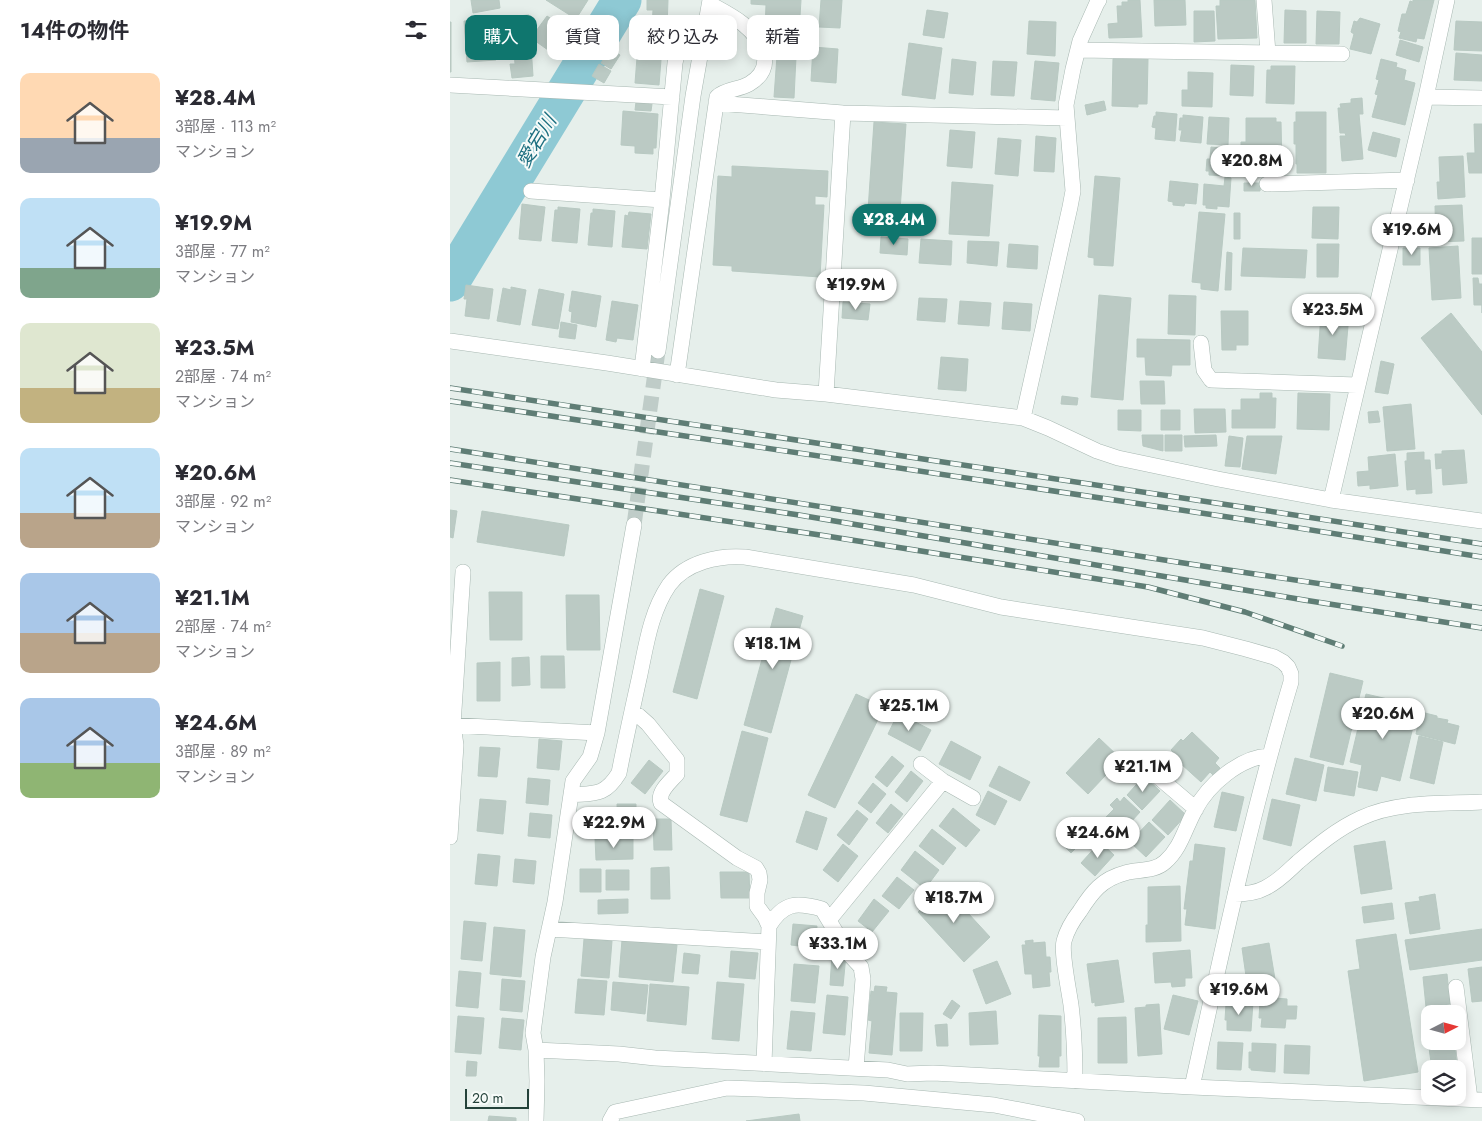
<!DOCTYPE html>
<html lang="ja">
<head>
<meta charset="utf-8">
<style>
	:root { --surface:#fff; --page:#f2f2f3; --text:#2b2b33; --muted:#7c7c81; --accent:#0f766e }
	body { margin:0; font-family:Jost,"Noto Sans JP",sans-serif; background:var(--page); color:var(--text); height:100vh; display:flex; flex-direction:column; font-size:19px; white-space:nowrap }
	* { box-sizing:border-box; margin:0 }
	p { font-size:16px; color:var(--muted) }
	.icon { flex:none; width:28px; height:28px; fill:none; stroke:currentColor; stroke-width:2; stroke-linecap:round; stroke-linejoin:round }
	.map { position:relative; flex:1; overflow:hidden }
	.drawer { display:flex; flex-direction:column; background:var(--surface); width:450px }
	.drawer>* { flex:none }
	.top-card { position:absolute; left:15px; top:15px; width:475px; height:45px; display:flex; gap:10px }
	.needle { width:32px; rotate:84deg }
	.tools { position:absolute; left:971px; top:1005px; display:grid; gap:10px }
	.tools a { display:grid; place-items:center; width:45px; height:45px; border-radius:10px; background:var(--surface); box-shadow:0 2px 12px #0003; font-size:25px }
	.scale { position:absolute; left:15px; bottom:12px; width:64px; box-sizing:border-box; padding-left:5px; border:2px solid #24423a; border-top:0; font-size:14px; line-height:18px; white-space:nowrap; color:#24423a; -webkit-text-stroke:4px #f7fbf9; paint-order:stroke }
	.price { position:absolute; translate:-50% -42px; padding:0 11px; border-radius:18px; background:#fff; color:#222; font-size:16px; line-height:32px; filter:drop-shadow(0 1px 2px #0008) }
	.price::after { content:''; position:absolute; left:50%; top:30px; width:15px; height:11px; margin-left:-8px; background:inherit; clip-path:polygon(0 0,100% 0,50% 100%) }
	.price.active { background:var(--accent); color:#fff }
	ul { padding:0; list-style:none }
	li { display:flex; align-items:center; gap:15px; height:125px; padding:0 20px }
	li span { display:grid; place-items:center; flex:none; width:140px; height:100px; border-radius:10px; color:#555 }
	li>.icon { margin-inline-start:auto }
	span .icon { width:60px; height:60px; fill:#fffc; stroke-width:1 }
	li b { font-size:21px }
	h2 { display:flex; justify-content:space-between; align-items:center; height:60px; padding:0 20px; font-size:21px }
	.tag { padding:0 18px; border-radius:10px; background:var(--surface); box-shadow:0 2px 12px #0003; font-size:18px; line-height:45px }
	.tag.active { background:var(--accent); color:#fff }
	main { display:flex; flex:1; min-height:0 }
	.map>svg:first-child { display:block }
</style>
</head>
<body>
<main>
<section class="drawer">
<h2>14件の物件<svg class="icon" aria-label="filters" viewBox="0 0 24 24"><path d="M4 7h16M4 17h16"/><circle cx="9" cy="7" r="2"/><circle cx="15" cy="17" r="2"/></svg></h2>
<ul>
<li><span style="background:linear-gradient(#ffd9b3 65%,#9aa5b1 0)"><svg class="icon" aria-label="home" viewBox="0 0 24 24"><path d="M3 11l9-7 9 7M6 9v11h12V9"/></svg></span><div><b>¥28.4M</b><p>3部屋 · 113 m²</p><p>マンション</p></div></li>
<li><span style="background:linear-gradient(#bfe0f5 70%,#7fa58c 0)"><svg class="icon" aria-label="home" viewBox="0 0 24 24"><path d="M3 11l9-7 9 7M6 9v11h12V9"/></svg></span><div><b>¥19.9M</b><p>3部屋 · 77 m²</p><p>マンション</p></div></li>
<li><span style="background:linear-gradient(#dfe7d0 65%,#c2b280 0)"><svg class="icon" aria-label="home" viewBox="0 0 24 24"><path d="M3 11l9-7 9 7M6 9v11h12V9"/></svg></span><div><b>¥23.5M</b><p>2部屋 · 74 m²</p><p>マンション</p></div></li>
<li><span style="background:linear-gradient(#bfe0f5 65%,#b9a48a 0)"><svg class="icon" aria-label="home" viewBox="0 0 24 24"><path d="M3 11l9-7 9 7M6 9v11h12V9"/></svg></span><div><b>¥20.6M</b><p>3部屋 · 92 m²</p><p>マンション</p></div></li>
<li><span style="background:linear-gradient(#a9c7e8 60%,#b9a48a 0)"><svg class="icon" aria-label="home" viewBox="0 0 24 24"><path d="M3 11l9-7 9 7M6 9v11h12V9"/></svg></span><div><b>¥21.1M</b><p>2部屋 · 74 m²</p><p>マンション</p></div></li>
<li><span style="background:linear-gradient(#a9c7e8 65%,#8fb573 0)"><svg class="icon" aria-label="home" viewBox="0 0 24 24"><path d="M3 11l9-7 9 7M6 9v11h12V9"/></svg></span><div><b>¥24.6M</b><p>3部屋 · 89 m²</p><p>マンション</p></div></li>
</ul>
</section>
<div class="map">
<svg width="1032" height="1121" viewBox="0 0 1032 1121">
	<rect width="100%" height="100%" fill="#e6efeb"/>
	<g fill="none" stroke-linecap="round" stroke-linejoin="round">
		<path stroke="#8ec9d4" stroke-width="39" d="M0 282 172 0"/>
	</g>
	<path fill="#bbcac4" stroke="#b8c9c2" d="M21 0H49L50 8 23 13Z
		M96 0H138L126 19Z
		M197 0H218L217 28 202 27 203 10H197Z
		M301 0H351L349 32 315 30 316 5 301 4Z
		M371 0H392L390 28 369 27Z
		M678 0H690L692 37 659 38 658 24 668 23 667 6H672V2H678Z
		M704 0H735L736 25 705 26Z
		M770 0H805L807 38 768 39 766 6H770Z
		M963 0H984L974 39 967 38 966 42 949 38 951 32 948 31 952 14H956L960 1 963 2Z
		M477 10 498 13 494 38 473 35Z
		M835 10 856 11V43H834Z
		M744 11H764L765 41 744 42Z
		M867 11 890 12 889 44H866Z
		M79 15 83 76 62 78 60 64H65L64 52 48 53 47 39 57 38 55 17Z
		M97 16 124 34 108 57 81 38Z
		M910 18 930 24 921 54 900 49 904 34 901 32 904 21 907 22Z
		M43 19 46 60 17 62 14 21Z
		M579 21 606 22 605 56 577 54Z
		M1006 21 1032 22V51L1004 50Z
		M0 22H1V72H0Z
		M182 22 198 24 196 42 181 41Z
		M950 40 973 47 969 62 946 55Z
		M459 43 492 48 485 99 452 95Z
		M188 45 212 47 209 85 185 83Z
		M363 47 388 49 386 83 361 81Z
		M160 48 170 55 161 69 151 63Z
		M1006 53 1032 55V81L1004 80Z
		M327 56 346 57 344 98 324 97Z
		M502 59 526 62 523 95 499 93Z
		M663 59H698L697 104H688V107L662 106Z
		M931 59 947 63 946 67 956 70 954 80 965 83 955 125 922 117 928 95 925 94 929 80 926 79Z
		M543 61 567 62 564 96 541 95Z
		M585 61 609 63 605 101 581 99Z
		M149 64 161 71 154 83 142 76Z
		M781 65 804 66 803 96 780 95Z
		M821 66H845L844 104 816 103 817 70H821Z
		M738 72 763 73 762 107 732 106V90H738Z
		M912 98 913 114H909L913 159 892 161 890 136H896L895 133H890L888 108H891L890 104 901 103V99Z
		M654 101 656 110 637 115 635 105Z
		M186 102 202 104 201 111 185 110Z
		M173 111 208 114 206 148H203V154L185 153V146L171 145Z
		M706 112 727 114 725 141 705 139 706 128 702 127 704 116H706Z
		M846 112H876V173H847V164H846V144H844V122H846Z
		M733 115 753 117 751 143 730 141 732 130H729L730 118H733Z
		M759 117 779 118 778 145 757 144Z
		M796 118H826V122H831L832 166H829V171H791V142H796Z
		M424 122 456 124 449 225 440 224V227L417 225Z
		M1024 124H1032V173H1019L1017 153H1025Z
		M500 130 525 132 522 168 497 166Z
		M923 132 950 139 946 157 918 150Z
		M586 136 606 138 604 172 584 171Z
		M548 138 571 140 568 176 545 174Z
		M761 147 781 149 779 176 759 175V171H756L757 159H760Z
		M1013 156 1015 197 988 199 987 182H990L989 157Z
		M282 166 378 171 377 197 365 196V205H374L370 277 282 271V266L263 265 268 176 282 177Z
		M645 176 670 178 663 266 644 265V258L638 257Z
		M775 177 781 178 779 207 767 206V209L756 208V205H753L754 184 774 186Z
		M720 181 748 184 746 204 735 203 734 206 723 205V202L718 201Z
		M502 182 543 185 539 236 499 234Z
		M794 183H811L810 191H794Z
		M72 204 95 207 91 241 69 239Z
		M1012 205 1014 241 986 242 985 206Z
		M108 207 130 209 127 243 102 241 105 210H108Z
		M863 207H889L888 239 862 238Z
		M143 209 165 211 162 247 138 245 141 213H143Z
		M179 212 201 214 197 249 172 247 175 215 178 216Z
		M749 212 775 214 768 291 751 289V283L742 282Z
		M784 213H790V239H784Z
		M431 237 458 239 457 255 430 253Z
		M1022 238H1032V274H1022Z
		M471 239 502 241 501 265 469 263Z
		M518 241 549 242 547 266 517 263Z
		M559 244 588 246 587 269 557 267Z
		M867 244H889L888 277H867Z
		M1008 246 1011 298 982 300 979 248Z
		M793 248 857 250 855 278 791 276Z
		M953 248H970V265H953Z
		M777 252 782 253 781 290H775Z
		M1023 278H1028L1029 284H1032V313V305H1024Z
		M16 285 43 289 39 319 15 316 17 299H14Z
		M61 287 76 290 70 325 47 321 53 288 61 290Z
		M89 289 114 294 108 329 82 325Z
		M122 291 151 296 146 327 121 322 122 312 119 311Z
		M649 295 681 298 673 400 641 397Z
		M719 295 746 296 745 335 718 334Z
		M469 298 497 299 495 322 467 320Z
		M162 301 188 305 183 340 167 338 166 342 156 340Z
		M510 301 541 303 539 326 508 324Z
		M393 302 420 304 418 320 392 318Z
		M554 302 582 304 580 331 552 329Z
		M771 311H798V345H786V350H772Z
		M871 313 899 315 895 360 868 358Z
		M1001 313 1032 352V415L971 338Z
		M111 322 127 325 125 339 109 337Z
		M687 339 740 340V365H722L721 376 696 375 695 357H687Z
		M491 357 518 359 516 391 488 389Z
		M931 361 944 364 938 394 925 392Z
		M690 381H714L715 404H691Z
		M810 393H822V398H826L825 428H782V410H791V399H810Z
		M848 393 880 394 879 430 847 429Z
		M612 396 628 398 627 405 611 404Z
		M961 404 965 449 937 451 933 407Z
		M744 409H775L776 432 745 433Z
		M668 410H691V431L668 430Z
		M711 410H730V430H711Z
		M928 411 930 422 919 423 918 412Z
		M692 435H713V451L693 446Z
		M715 435H732V451H715Z
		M766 435 767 446 735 447 734 436Z
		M779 436 793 438 790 467 775 466Z
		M797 436H832L826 474 792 469Z
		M1014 450 1017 483 993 485 992 468 986 469 985 454H992V451Z
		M974 452V460H980L982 493 966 494V489L957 490 955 461H957V453Z
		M945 454 948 486 920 489V485L908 486 907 472 919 471 918 457Z
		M0 510 7 511 3 538 0 537Z
		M32 511 119 525 114 556 27 542Z
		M250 589 274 596 247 699 223 692Z
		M39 592H72V640H40Z
		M116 595H149L150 650H117Z
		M326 608 353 616 321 733 294 725Z
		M91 656H114L115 688H91Z
		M79 657 80 685 62 686V658Z
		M50 662V701H27V663Z
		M880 673 913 681 893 765 860 757Z
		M406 694 434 707 385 808 358 795Z
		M916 694 968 706 950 781 931 776 927 791 908 787 912 765 900 762Z
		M971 712 987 716V718L998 720 997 723 1009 726 1005 744 966 734Z
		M448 713 481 730 470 751 438 734Z
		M292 731 318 738 297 822 270 815Z
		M742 732 769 758 765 763 770 768 763 775 760 772 751 782 730 763 729 765 720 756 723 752 721 750 731 739 733 741Z
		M969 736 993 742 984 784 960 778Z
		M649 738 671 759 638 794 616 773Z
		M89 739 112 741 109 770 87 768Z
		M501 741 531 757 520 780 489 764Z
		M30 747 50 748 47 777 28 776Z
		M442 756 454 766 437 787 425 777Z
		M845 758 874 765 866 801 836 794Z
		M199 760 213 771 195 794 181 783Z
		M549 766 580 782 570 801 539 786Z
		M878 767 908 772 904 796 874 791Z
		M461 771 473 781 457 802 445 792Z
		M694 776 710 791 692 810 677 795Z
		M78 778 100 780 98 805 76 803Z
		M423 783 436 794 421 813 408 803Z
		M538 791 557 801 545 825 526 815Z
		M772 792 794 797 786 831 764 827Z
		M674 797 690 812 671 833 655 818 664 809 660 805 667 798 670 802Z
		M30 799 56 801 53 834 27 831Z
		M822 799 850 805 841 846 813 839Z
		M720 800 736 815 718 835 702 820Z
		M167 804H186V830L168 831Z
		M441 804 453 814 438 833 426 823Z
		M503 808 530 830 516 847 489 826Z
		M407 810 418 819 399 845 387 835Z
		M356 811 377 818 367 850 346 842Z
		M80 813 102 815 100 838 78 836Z
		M625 817 641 833 621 853 606 838Z
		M203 819H221L222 850H204Z
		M699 822 715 837 696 857 680 842Z
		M482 829 506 848 493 865 469 846Z
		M145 838H183V859L146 860Z
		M935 841 942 889 911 894 904 846Z
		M650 842 664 855 645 876 631 863Z
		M393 844 408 856 388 882 373 870Z
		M745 844 775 848 765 929 735 925 737 909H734L740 861H743Z
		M465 851 489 870 475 889 451 870Z
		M28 854 50 856 47 886 25 884Z
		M65 859 86 861 84 884 63 882Z
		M219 867 220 899H201V868Z
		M130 869H151V892H130Z
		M156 870H179V890H156Z
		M270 872H299L300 898H271Z
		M447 877 464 890 449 909 432 896Z
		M730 886 731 941 696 942V925H698V887Z
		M494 887 540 937 514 962 468 912Z
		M985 894 990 929 960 934 955 903 970 901 969 897Z
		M178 899V913L148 914V900Z
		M424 899 439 911 422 932 408 921Z
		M942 903 944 919 914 923 912 907Z
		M14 921 36 923 32 961 11 959Z
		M343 924 367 926 365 948 341 945Z
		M44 927 75 930 71 977 40 974Z
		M1032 929V960L960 970 955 940Z
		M946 934 968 1072 914 1081 898 971 910 969 906 940Z
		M134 939 162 941 159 978 131 976Z
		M172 940 227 945 223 982 169 977Z
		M583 940V943L595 942 596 957H600L601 972H599L600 986 583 988 582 974H575L572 945H576L575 941Z
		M819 943 826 985 798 990 792 948Z
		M740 950 742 978H735V986L722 987 721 982 705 983 703 953Z
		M281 951 308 953 305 979 279 977Z
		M234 953 250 955 248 974 232 973Z
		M382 954 396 955 393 986 380 985Z
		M668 960 674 1002 645 1006V1002L642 1003 637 964Z
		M547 961 561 994 536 1004 523 970Z
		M344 964 369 966 365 1003 341 1001Z
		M1032 967V1001L1022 1002 1018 969Z
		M9 971 31 973 28 1008 6 1006Z
		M997 974 1000 1004 976 1007 973 977Z
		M52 979 75 981 72 1012 50 1010Z
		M128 979 157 981 154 1015 125 1013Z
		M163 982 198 985 195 1014 161 1010Z
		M267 982 294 984 289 1041 262 1039Z
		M200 984 239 987 236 1025 197 1021Z
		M425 986 437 987 436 992 447 993 442 1055 419 1053 422 1021 418 1020 421 991 424 992Z
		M377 995 398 997 395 1035 373 1033Z
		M723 995 748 1001 739 1035 714 1029Z
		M813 997 837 999V1006H847L846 1019H836L835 1028 811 1027 812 1018H809L810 1001H813Z
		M502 1000 510 1006 501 1019 493 1014Z
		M779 1001 803 1002 801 1031 777 1030V1020H775L776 1004H778Z
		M709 1004 712 1054 688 1056 685 1008 696 1007V1005Z
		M341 1011 365 1013 361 1051 337 1049Z
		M546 1011 548 1044 520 1045 519 1013Z
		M450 1013H473L472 1051H450Z
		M589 1015 611 1016V1056H609V1067H589L590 1056H588Z
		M8 1016 34 1018 31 1054 5 1052Z
		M676 1017 677 1063H648V1018Z
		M52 1018 74 1020 71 1050 49 1048Z
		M980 1020V1041H1004L1007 1066 982 1069 979 1048 977 1049 974 1021Z
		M497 1024 498 1046H487L485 1025Z
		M768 1042 793 1043 791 1070 767 1069Z
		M802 1043 826 1044 825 1072 801 1070V1068H799V1052H802Z
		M835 1045 860 1046 859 1074 834 1073Z
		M17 1061 27 1062 26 1076H16Z
		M349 1114 350 1121H296Z
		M39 1116 66 1118V1121H38Z"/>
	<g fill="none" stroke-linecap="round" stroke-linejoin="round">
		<path stroke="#bfccc8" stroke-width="15" stroke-dasharray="15 8" stroke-linecap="butt" d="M184 525 208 351"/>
		<defs>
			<path id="minor" d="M814 0 818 53
				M628 50 892 54
				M0 85 222 97
				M976 97 1032 98
				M266 103 393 113 617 118
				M817 184 957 180
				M81 191 212 200
				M0 341 157 363 326 390 376 394 573 418 598 428 647 451 668 458 768 479 881 500 1032 521
				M751 343 754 370 761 380 907 385
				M208 351 243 96 260 0
				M192 369 212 200 225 63 231 38 236 31 244 28 255 27
				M227 375 267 97C276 89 288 90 299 84 327 68 313 40 293 24 283 16 271 10 260 4
				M376 394 393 113
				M573 418 620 207 623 191 616 105 623 69 630 41 647 3 649 0
				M881 500 976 97 997 0
				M182 713 189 716 198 724 227 760V774C220 782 207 792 211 803L287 858 306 868 309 873 310 880 307 893V906L315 917 319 926
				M0 725 147 733
				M687 759 746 809
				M471 764 493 781 523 798
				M121 795C145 793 155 796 169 773 175 742 182 711 189 679 196 647 200 613 219 585 236 562 269 555 295 557L464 585 551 607 753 638 796 649 824 657 833 662 838 667 841 674V682C801 815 772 951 742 1087
				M0 837 6 745 3 725 13 572
				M785 894C795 894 806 893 815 888 828 882 837 872 848 862 868 845 887 829 911 818 947 801 992 804 1032 802
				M379 920 493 781
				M99 929 318 942
				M1006 987 1020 1099
				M86 1050 169 1054 205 1058 438 1070 457 1074 483 1073 742 1087 1032 1100
				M314 1064 319 926C334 902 346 902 372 909L399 954 411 967 413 979 406 1068
				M625 1081C625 1055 624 1030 621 1005 619 991 611 952 614 941 617 930 623 920 630 911 642 892 652 879 675 873 688 869 704 872 715 862 731 848 735 828 745 810 758 785 790 757 819 756
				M86 1121 87 1081 86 1050 83 1033 93 957 105 902 123 781 140 757 147 733 184 525
				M160 1121 165 1112 277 1088 414 1093 544 1105 627 1121"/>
		</defs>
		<use href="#minor" stroke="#a8b8b2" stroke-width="16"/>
		<use href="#minor" stroke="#fff" stroke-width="15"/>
		<defs>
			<path id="rail" d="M0 388 799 508 1032 544
				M0 401 798 520 1032 557
				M0 449 798 573 1032 608
				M0 463 349 515 854 600 1032 628
				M0 480 370 535 698 587 795 612 892 646"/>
		</defs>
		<use href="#rail" stroke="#5f7d75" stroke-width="5.5"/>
		<use href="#rail" stroke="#f7fbf9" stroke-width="4" stroke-dasharray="11" stroke-linecap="butt"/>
	</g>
	<g text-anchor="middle" stroke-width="4" stroke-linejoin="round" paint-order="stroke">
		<g font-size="19" font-style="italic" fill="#1c6f80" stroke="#f7fbf9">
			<text transform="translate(86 141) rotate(-59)" y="7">愛宕川</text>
		</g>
	</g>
</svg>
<div class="tools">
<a><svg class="needle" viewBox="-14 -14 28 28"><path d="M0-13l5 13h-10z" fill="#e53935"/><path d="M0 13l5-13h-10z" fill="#7c7c81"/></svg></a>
<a><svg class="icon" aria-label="layers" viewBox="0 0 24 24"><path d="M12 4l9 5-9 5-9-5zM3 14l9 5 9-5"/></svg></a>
</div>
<div class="scale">20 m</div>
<b class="price" style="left:802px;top:187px">¥20.8M</b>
<b class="price active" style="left:444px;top:246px">¥28.4M</b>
<b class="price" style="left:962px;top:256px">¥19.6M</b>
<b class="price" style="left:406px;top:311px">¥19.9M</b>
<b class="price" style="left:883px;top:336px">¥23.5M</b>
<b class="price" style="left:323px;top:670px">¥18.1M</b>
<b class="price" style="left:459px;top:732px">¥25.1M</b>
<b class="price" style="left:933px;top:740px">¥20.6M</b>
<b class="price" style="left:693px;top:793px">¥21.1M</b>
<b class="price" style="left:164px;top:849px">¥22.9M</b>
<b class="price" style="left:648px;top:859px">¥24.6M</b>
<b class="price" style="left:504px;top:924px">¥18.7M</b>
<b class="price" style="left:388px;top:970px">¥33.1M</b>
<b class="price" style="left:789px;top:1016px">¥19.6M</b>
<div class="top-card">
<a class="tag active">購入</a>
<a class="tag">賃貸</a>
<a class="tag">絞り込み</a>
<a class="tag">新着</a>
</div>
</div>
</main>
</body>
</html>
